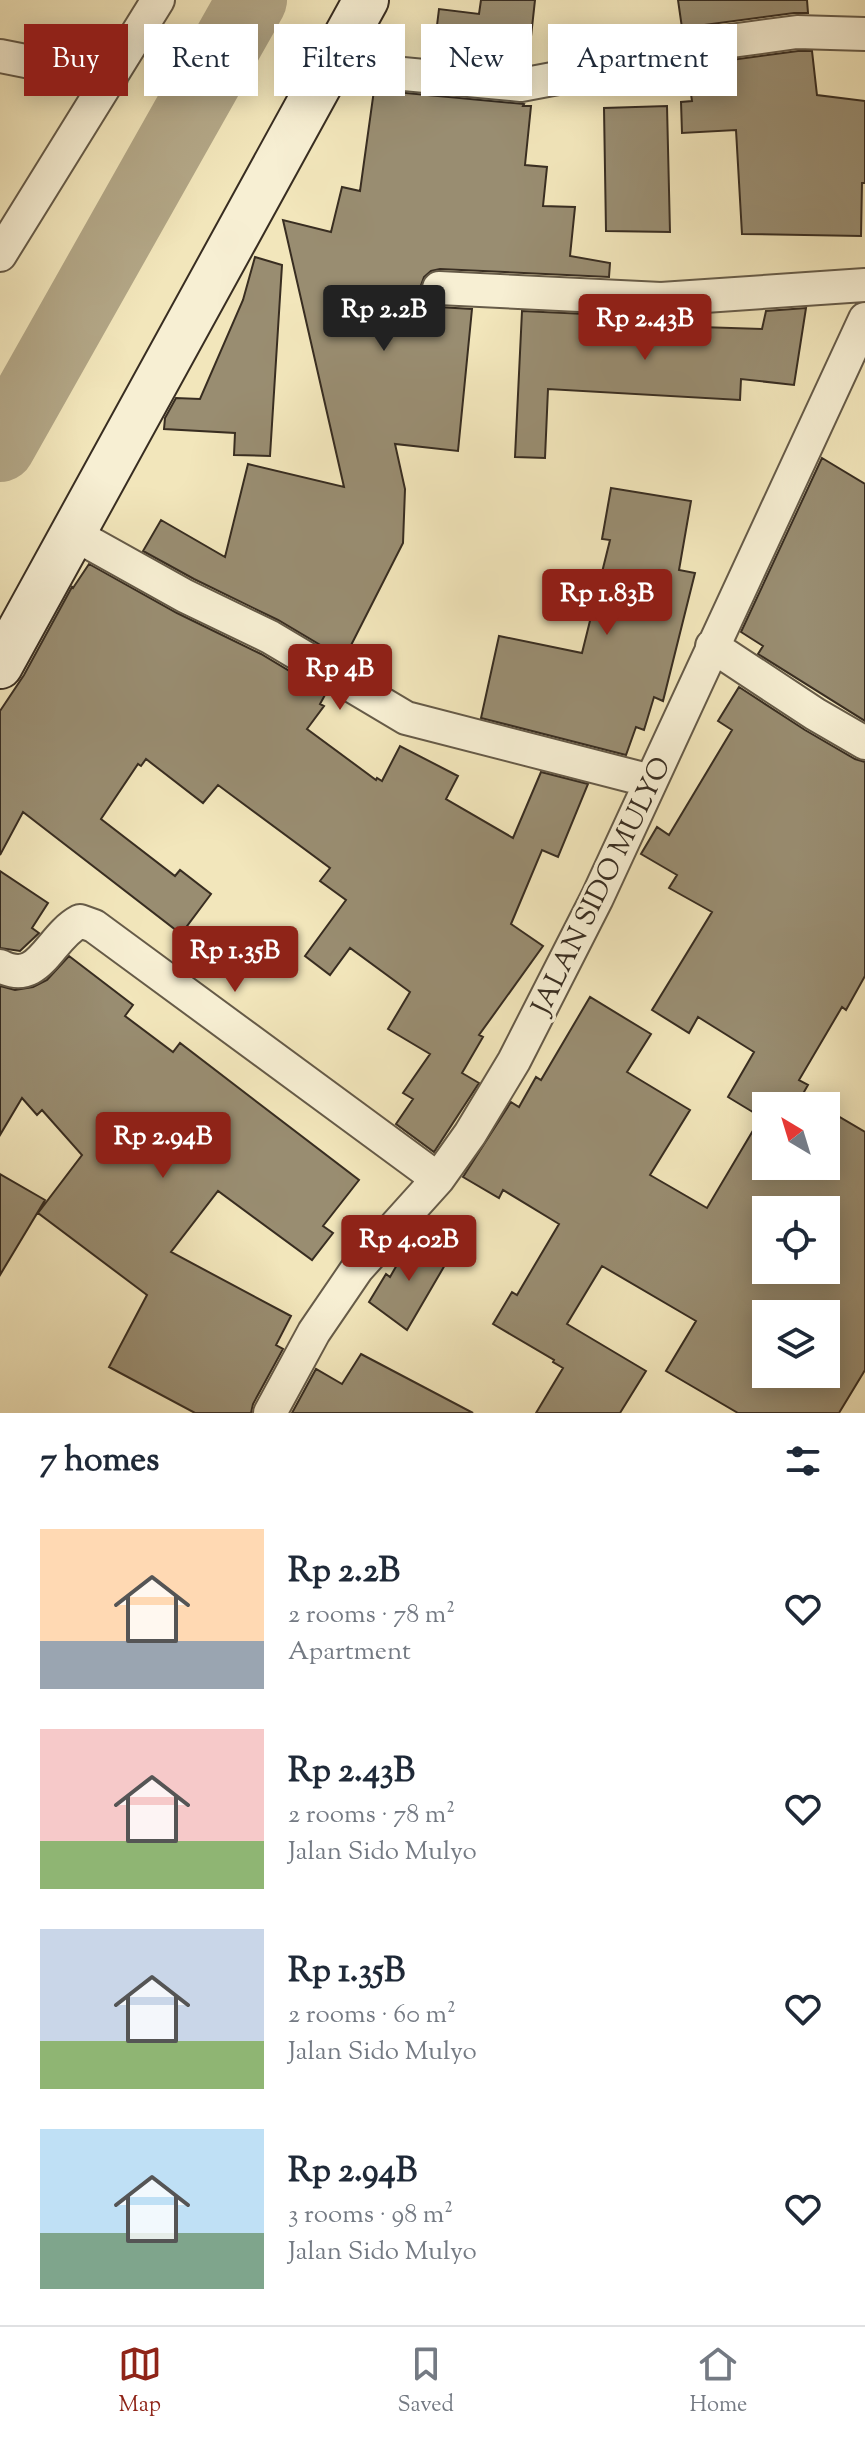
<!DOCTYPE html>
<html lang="en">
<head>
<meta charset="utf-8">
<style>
	:root { --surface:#fff; --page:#f6f6f7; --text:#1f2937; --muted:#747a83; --line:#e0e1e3; --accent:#8f2418 }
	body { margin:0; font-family:"Sorts Mill Goudy",serif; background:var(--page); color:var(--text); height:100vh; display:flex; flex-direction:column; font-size:30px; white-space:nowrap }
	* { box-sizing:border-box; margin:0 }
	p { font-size:26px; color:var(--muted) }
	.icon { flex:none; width:44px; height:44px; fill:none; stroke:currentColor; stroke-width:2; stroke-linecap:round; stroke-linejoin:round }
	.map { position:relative; height:1413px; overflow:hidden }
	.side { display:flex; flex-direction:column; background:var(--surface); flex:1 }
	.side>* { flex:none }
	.banner { position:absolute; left:24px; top:24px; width:818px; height:72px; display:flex; gap:16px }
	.needle { width:52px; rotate:322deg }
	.buttons { position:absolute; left:752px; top:1092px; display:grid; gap:16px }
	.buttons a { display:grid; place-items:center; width:88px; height:88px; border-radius:0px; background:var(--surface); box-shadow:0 4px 20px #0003; font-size:40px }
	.price { position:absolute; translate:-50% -68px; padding:0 18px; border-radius:8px; background:var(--accent); color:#fff; font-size:26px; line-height:52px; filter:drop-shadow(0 2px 4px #0008) }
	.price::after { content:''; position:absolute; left:50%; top:48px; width:24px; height:18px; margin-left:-12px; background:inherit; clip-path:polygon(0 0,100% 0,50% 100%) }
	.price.selected { background:#222; color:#fff }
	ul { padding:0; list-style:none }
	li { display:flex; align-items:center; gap:24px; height:200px; padding:0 40px }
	li span { display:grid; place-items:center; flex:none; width:224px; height:160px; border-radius:0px; color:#555 }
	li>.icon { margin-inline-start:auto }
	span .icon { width:96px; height:96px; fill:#fffc; stroke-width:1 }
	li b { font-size:34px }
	h2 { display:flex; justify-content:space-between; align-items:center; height:96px; padding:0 40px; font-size:34px }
	.tag { padding:0 28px; border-radius:0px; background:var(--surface); box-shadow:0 4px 20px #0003; font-size:28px; line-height:72px }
	.tag.selected { background:var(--accent); color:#fff }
	.tab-bar { display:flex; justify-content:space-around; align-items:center; height:112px; border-top:2px solid var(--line); background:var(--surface); font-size:22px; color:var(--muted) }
	.tab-bar a { display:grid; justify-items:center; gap:4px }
	.tab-bar .selected { color:var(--accent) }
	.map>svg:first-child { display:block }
</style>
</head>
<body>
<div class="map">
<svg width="865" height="1413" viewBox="0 0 865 1413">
	<rect width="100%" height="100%" fill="#f2e6bb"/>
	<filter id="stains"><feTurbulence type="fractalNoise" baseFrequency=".0025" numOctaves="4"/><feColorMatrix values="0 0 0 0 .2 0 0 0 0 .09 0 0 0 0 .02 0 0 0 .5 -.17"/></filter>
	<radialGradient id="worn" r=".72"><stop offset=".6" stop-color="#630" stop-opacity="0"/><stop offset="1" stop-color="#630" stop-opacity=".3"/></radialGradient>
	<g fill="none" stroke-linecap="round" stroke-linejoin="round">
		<path stroke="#b3a787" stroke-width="70" d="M0 447 252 0"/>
	</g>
	<path fill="#998d71" stroke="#382d21" stroke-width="2" fill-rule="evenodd" d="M481 0H535L528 64 520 66 433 58 439 9 479 14Z
		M678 0H807L808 13H794L682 28Z
		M798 51H812L817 95 865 101V183H862L861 236 742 234 736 130 682 133 681 102 692 101 687 66Z
		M374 90 524 104 523 106H531L525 165 547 167 543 206 575 207 570 256 610 263 609 277 440 269 431 271 424 277 420 288 423 297 429 304 438 307 472 309 458 451 395 444 405 489 403 543 344 659 278 620 194 579 143 551 161 520 225 557 248 464 344 487 283 220 331 232 342 187 360 191Z
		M667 106 670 232 606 231 604 108Z
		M255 257 282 265 270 456 234 455 235 433 164 429 165 418 176 398 200 399 243 300Z
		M806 308 794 385 741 379 740 400 548 389 545 458 515 457 522 311 607 315V324L762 329 766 311Z
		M822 458 865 484V721L758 654 763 646 741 632Z
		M611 488 691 501 679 570 695 573 663 701 654 697 644 730 636 727 626 755 481 718 499 636 582 653 610 540 602 539Z
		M89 564 177 613 261 654 326 693 320 704 324 706 307 729 376 780 377 778 382 781 400 746 458 776 446 799 513 838 541 772 588 784 558 857 542 850 511 924 543 946 479 1035 483 1037 462 1073 479 1083 434 1152 396 1124 413 1099 403 1093 430 1054 388 1029 410 992 350 948 330 975 305 956 346 900 320 881 330 868 218 785 203 803 146 759 141 766 138 764 101 819 175 876 180 870 211 894 181 934 23 812 0 855V711L24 675 72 587 73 588Z
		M739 687 805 730 855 759 865 762V976L846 1010 842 1007 799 1080 808 1085 796 1106H766V1166H826V1109L865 1132V1370L839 1413H738L666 1371 696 1321 602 1266 567 1324 646 1371 620 1413H536L563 1368 553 1362 554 1360 493 1324 512 1292 517 1295 559 1224 503 1190 499 1198 463 1177 511 1102 519 1107 536 1077 541 1080 590 997 651 1034 627 1072 690 1110 650 1175 707 1208 761 1117 728 1097 754 1052 698 1017 689 1033 652 1010 712 912 669 888 677 875 641 854 657 827 669 835 732 730 718 721ZM766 1210H826V1270H766ZM766 1314H826V1374H766Z
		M0 871 48 903 32 928 39 933 20 951 0 948Z
		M69 956 133 1005 125 1016 173 1052 180 1043 359 1180 323 1226 333 1233 312 1260 218 1191 171 1252 291 1316 276 1345 283 1349 253 1404 251 1413H195L109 1367 147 1295 38 1213 82 1155 42 1110 37 1115 22 1098 0 1135V986L15 990 33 987 47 980Z
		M0 1174 45 1200 0 1275Z
		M413 1237 449 1258 407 1330 369 1302 386 1274 390 1277Z
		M361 1354 473 1413H292L316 1369 342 1384Z"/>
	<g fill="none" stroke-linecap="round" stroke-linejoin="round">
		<defs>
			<path id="street" d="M0 56 111 78
				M329 67 521 85 600 70 672 49 797 32 865 34
				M0 255 158 0
				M439 288 661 299 865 285
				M72 533 185 596 270 637 406 718 651 781
				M712 646 815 714 865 743
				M0 966C40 987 48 938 80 921L94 926 438 1179
				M270 1413 314 1332 357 1269 438 1179 470 1134 514 1061 597 898 865 319"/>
			<path id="secondary" d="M0 666 366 0"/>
		</defs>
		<use href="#street" stroke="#665b48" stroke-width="36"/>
		<use href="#secondary" stroke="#382d21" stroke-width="48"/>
		<use href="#street" stroke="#f7efd3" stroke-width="32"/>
		<use href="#secondary" stroke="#f7efd3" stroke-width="44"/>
	</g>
	<g text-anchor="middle" stroke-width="7" stroke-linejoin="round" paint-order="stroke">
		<g font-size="28" fill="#382d21" stroke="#f7efd3">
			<text transform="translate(600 885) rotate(-64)" y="10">JALAN SIDO MULYO</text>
		</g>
	</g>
	<rect width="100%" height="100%" filter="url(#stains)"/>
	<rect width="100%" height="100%" fill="url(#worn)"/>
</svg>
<div class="buttons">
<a><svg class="needle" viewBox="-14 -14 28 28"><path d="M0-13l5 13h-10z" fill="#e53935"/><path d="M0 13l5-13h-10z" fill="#747a83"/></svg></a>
<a><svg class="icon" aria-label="locate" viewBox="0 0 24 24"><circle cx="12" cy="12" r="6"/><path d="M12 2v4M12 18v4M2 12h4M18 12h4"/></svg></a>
<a><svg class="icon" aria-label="layers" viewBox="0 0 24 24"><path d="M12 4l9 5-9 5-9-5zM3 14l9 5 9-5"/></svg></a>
</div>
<b class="price selected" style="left:384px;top:353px">Rp 2.2B</b>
<b class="price" style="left:645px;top:362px">Rp 2.43B</b>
<b class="price" style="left:607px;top:637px">Rp 1.83B</b>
<b class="price" style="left:340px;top:712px">Rp 4B</b>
<b class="price" style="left:235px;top:994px">Rp 1.35B</b>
<b class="price" style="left:163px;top:1180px">Rp 2.94B</b>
<b class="price" style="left:409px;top:1283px">Rp 4.02B</b>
<div class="banner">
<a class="tag selected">Buy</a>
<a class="tag">Rent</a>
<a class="tag">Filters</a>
<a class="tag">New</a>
<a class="tag">Apartment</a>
</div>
</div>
<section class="side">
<h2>7 homes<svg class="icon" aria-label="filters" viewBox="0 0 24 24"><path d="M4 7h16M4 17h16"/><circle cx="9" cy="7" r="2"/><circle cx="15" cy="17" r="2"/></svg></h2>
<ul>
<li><span style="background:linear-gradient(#ffd9b3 70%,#9aa5b1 0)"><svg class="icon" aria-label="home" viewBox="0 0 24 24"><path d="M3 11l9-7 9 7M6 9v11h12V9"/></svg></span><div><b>Rp 2.2B</b><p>2 rooms · 78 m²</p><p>Apartment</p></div><svg class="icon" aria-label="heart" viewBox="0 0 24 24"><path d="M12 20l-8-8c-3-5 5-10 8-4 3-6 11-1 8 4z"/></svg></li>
<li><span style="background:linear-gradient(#f6c9c9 70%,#8fb573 0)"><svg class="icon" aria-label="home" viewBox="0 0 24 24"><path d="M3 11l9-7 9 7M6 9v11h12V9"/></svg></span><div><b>Rp 2.43B</b><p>2 rooms · 78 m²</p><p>Jalan Sido Mulyo</p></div><svg class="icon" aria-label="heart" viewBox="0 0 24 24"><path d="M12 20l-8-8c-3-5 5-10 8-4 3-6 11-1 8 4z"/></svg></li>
<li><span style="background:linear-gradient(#c9d6e8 70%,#8fb573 0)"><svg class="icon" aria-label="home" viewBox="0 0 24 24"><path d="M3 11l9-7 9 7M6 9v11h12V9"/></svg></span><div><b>Rp 1.35B</b><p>2 rooms · 60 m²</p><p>Jalan Sido Mulyo</p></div><svg class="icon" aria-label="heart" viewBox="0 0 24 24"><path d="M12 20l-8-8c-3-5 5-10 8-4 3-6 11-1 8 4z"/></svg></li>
<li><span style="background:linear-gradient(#bfe0f5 65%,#7fa58c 0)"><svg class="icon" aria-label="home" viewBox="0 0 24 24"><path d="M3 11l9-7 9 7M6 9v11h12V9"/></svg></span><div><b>Rp 2.94B</b><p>3 rooms · 98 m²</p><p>Jalan Sido Mulyo</p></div><svg class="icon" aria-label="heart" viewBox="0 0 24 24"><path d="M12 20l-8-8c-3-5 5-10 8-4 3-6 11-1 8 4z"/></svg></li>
</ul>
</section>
<nav class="tab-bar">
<a class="selected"><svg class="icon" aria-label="map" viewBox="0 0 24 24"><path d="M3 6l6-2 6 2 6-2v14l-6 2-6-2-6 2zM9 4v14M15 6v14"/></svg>Map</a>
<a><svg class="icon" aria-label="saved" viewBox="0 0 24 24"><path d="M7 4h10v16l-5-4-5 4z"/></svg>Saved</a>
<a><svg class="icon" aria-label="home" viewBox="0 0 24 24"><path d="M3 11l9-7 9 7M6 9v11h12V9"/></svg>Home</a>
</nav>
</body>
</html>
